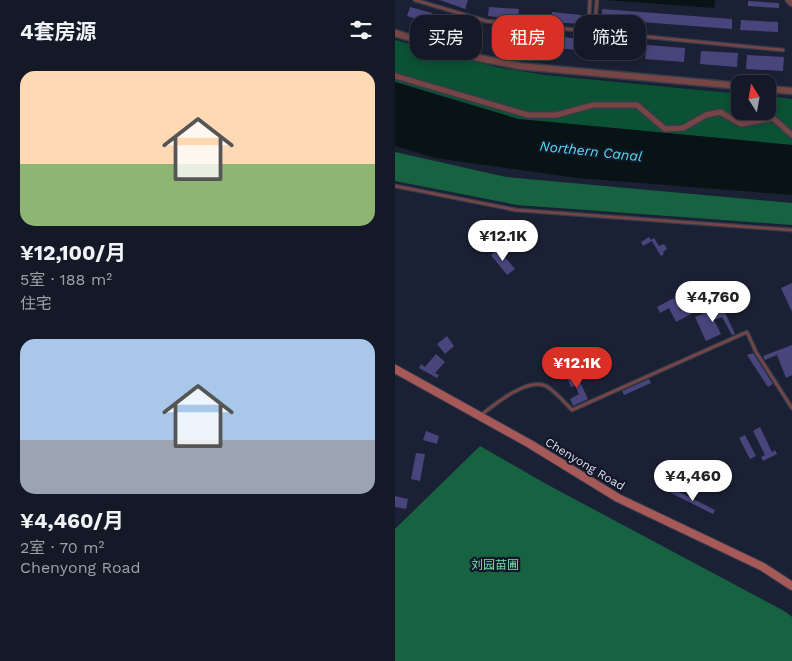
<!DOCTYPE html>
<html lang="zh">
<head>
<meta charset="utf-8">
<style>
	:root { --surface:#141927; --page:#1d222f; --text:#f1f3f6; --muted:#9da0a7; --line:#333844; --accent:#d93025 }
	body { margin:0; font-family:"Work Sans","Noto Sans SC",sans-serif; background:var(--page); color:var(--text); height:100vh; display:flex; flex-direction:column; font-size:19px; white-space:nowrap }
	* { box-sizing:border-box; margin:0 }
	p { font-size:16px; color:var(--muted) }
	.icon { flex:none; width:28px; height:28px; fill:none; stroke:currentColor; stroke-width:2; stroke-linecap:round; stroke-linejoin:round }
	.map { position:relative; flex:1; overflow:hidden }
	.details { display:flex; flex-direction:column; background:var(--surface); width:395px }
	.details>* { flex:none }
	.hud { position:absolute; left:15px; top:15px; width:306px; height:45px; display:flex; gap:10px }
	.needle { width:32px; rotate:349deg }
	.controls { position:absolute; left:336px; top:75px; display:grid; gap:10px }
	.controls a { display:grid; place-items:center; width:45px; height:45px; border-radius:10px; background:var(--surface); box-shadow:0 2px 8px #0003,0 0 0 1px var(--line); font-size:25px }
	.price { position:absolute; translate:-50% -42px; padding:0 11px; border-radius:18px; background:#fff; color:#222; font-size:16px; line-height:32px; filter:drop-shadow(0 1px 2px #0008) }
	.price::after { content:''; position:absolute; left:50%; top:30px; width:15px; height:11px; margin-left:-8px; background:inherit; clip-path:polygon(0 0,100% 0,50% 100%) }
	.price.selected { background:var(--accent); color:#fff }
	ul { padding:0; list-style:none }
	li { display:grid; align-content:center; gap:10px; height:265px; padding:0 20px }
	li span { display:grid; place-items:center; height:155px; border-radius:15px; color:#555 }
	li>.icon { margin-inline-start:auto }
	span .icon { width:90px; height:90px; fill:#fffc; stroke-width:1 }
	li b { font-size:21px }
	h2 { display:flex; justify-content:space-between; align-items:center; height:60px; padding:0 20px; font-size:21px }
	.tag { padding:0 18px; border-radius:15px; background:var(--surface); box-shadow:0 2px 8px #0003,0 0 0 1px var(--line); font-size:18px; line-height:45px }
	.tag.selected { background:var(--accent); color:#fff }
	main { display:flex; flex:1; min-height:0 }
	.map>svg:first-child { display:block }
</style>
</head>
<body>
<main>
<section class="details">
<h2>4套房源<svg class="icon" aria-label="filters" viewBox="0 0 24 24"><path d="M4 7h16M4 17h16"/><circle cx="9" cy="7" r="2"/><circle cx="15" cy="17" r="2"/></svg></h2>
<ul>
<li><span style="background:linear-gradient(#ffd9b3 60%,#8fb573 0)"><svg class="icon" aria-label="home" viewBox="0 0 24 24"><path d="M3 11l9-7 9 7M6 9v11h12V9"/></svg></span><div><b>¥12,100/月</b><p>5室 · 188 m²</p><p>住宅</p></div></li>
<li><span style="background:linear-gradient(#a9c7e8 65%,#9aa5b1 0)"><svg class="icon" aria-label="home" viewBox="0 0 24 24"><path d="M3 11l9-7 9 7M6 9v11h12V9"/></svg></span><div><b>¥4,460/月</b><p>2室 · 70 m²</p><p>Chenyong Road</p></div></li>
</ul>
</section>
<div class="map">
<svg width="397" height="661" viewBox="0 0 397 661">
	<rect width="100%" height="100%" fill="#1b2134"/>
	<path fill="#0b5133" d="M0 40 101 67 150 75 345 94V111H372L373 96 397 99V145L123 119 0 82Z"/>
	<path fill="#176341" d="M0 152 111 177 397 203V225L122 205 0 181Z
		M85 446 153 485 391 612 397 617V661H0V529Z"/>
	<path fill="#071314" d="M211 0H320L319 8Z
		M0 82 123 119 397 145V195L182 178 40 158 0 146Z"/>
	<path fill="#48457d" d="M45 0H73L70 9Z
		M353 1 384 3V8L353 6Z
		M15 7 37 13 34 23 12 16Z
		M94 7 124 9 123 19 93 16Z
		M207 9 337 19V29L207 19Z
		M157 12 186 15V24L156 22Z
		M346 20 383 22V32L345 30Z
		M64 22 85 28 83 36 61 30Z
		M119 36 143 39 141 49 118 46Z
		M157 36 187 39V50L155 48Z
		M204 41 242 44 241 58 203 54Z
		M252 45 290 48 289 62 250 59Z
		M306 51 343 53 342 67 305 64Z
		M352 55 389 57 388 71 351 69Z
		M254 237 256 240 259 238 264 246 269 244 272 249 268 252 269 254 266 256 257 241 248 246 246 242Z
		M103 249 120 269 112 275 96 255Z
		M397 283V312L386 288Z
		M279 298 285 310 294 305 298 313 281 322 274 308 265 313 262 307Z
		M327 306 340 334 337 335 327 317 319 320 326 334 311 341 300 317Z
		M52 336 59 346 50 354 42 344Z
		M397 345V375L391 378 382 355 370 360 368 356Z
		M358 353 378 384 373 387 352 355Z
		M41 354 50 362 40 373 44 375 42 378 24 368 26 364 30 367Z
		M180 371 193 399 178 406 175 399 184 394 180 386 176 387 171 375Z
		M254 379 256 383 229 395 227 391Z
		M365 427 377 452 380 450 382 454 368 461 366 457 370 455 358 431Z
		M31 431 44 436 42 444 28 440Z
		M350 435 361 456 355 459 344 438Z
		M21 453 30 454 25 481 16 479Z
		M278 489 320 510 318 514 276 493Z
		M0 496 13 499 11 509 0 507Z"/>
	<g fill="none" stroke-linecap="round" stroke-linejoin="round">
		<defs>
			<path id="service" d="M20 0 91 21 388 50
				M195 0 192 55H197L202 0
				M0 186 121 210 397 230
				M86 415C100 404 133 377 151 386 160 391 169 402 177 410L352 332 361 352 397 408"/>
			<path id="minor" d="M0 76 133 115H161L198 105H242L270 129 288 128 311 115 325 112 346 124 378 118 397 135"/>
			<path id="tertiary" d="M394 0 397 3
				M0 33 79 57 124 66 345 86
				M372 89 397 91"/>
			<path id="secondary" d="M0 369 135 444 223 498 368 567 397 586"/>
		</defs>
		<use href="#service" stroke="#363c4e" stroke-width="5"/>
		<use href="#minor" stroke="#363c4e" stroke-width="8"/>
		<use href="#tertiary" stroke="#363c4e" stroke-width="9"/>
		<use href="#secondary" stroke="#363c4e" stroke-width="10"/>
		<use href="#service" stroke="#774644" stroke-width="2.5"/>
		<use href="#minor" stroke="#774644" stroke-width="5"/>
		<use href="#tertiary" stroke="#774644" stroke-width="6"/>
		<use href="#secondary" stroke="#a75957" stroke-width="8"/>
	</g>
	<g text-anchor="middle" stroke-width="4.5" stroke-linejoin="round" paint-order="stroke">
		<g font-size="12" fill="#dbdfec" stroke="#121729">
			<text transform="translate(190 464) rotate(31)" y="4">Chenyong Road</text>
		</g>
		<g font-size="12" fill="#7bdea9" stroke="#121729">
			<text x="100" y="569">刘园苗圃</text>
		</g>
		<g font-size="14" font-style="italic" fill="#51e1ed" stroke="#121729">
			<text transform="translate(196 151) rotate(6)" y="5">Northern Canal</text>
		</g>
	</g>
</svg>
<div class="controls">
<a><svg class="needle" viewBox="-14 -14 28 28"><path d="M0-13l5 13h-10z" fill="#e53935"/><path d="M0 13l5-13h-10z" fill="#9da0a7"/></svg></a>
</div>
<b class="price" style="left:108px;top:262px">¥12.1K</b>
<b class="price" style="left:318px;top:323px">¥4,760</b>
<b class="price selected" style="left:182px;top:389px">¥12.1K</b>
<b class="price" style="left:298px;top:502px">¥4,460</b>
<div class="hud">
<a class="tag">买房</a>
<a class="tag selected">租房</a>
<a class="tag">筛选</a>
</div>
</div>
</main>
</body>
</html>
